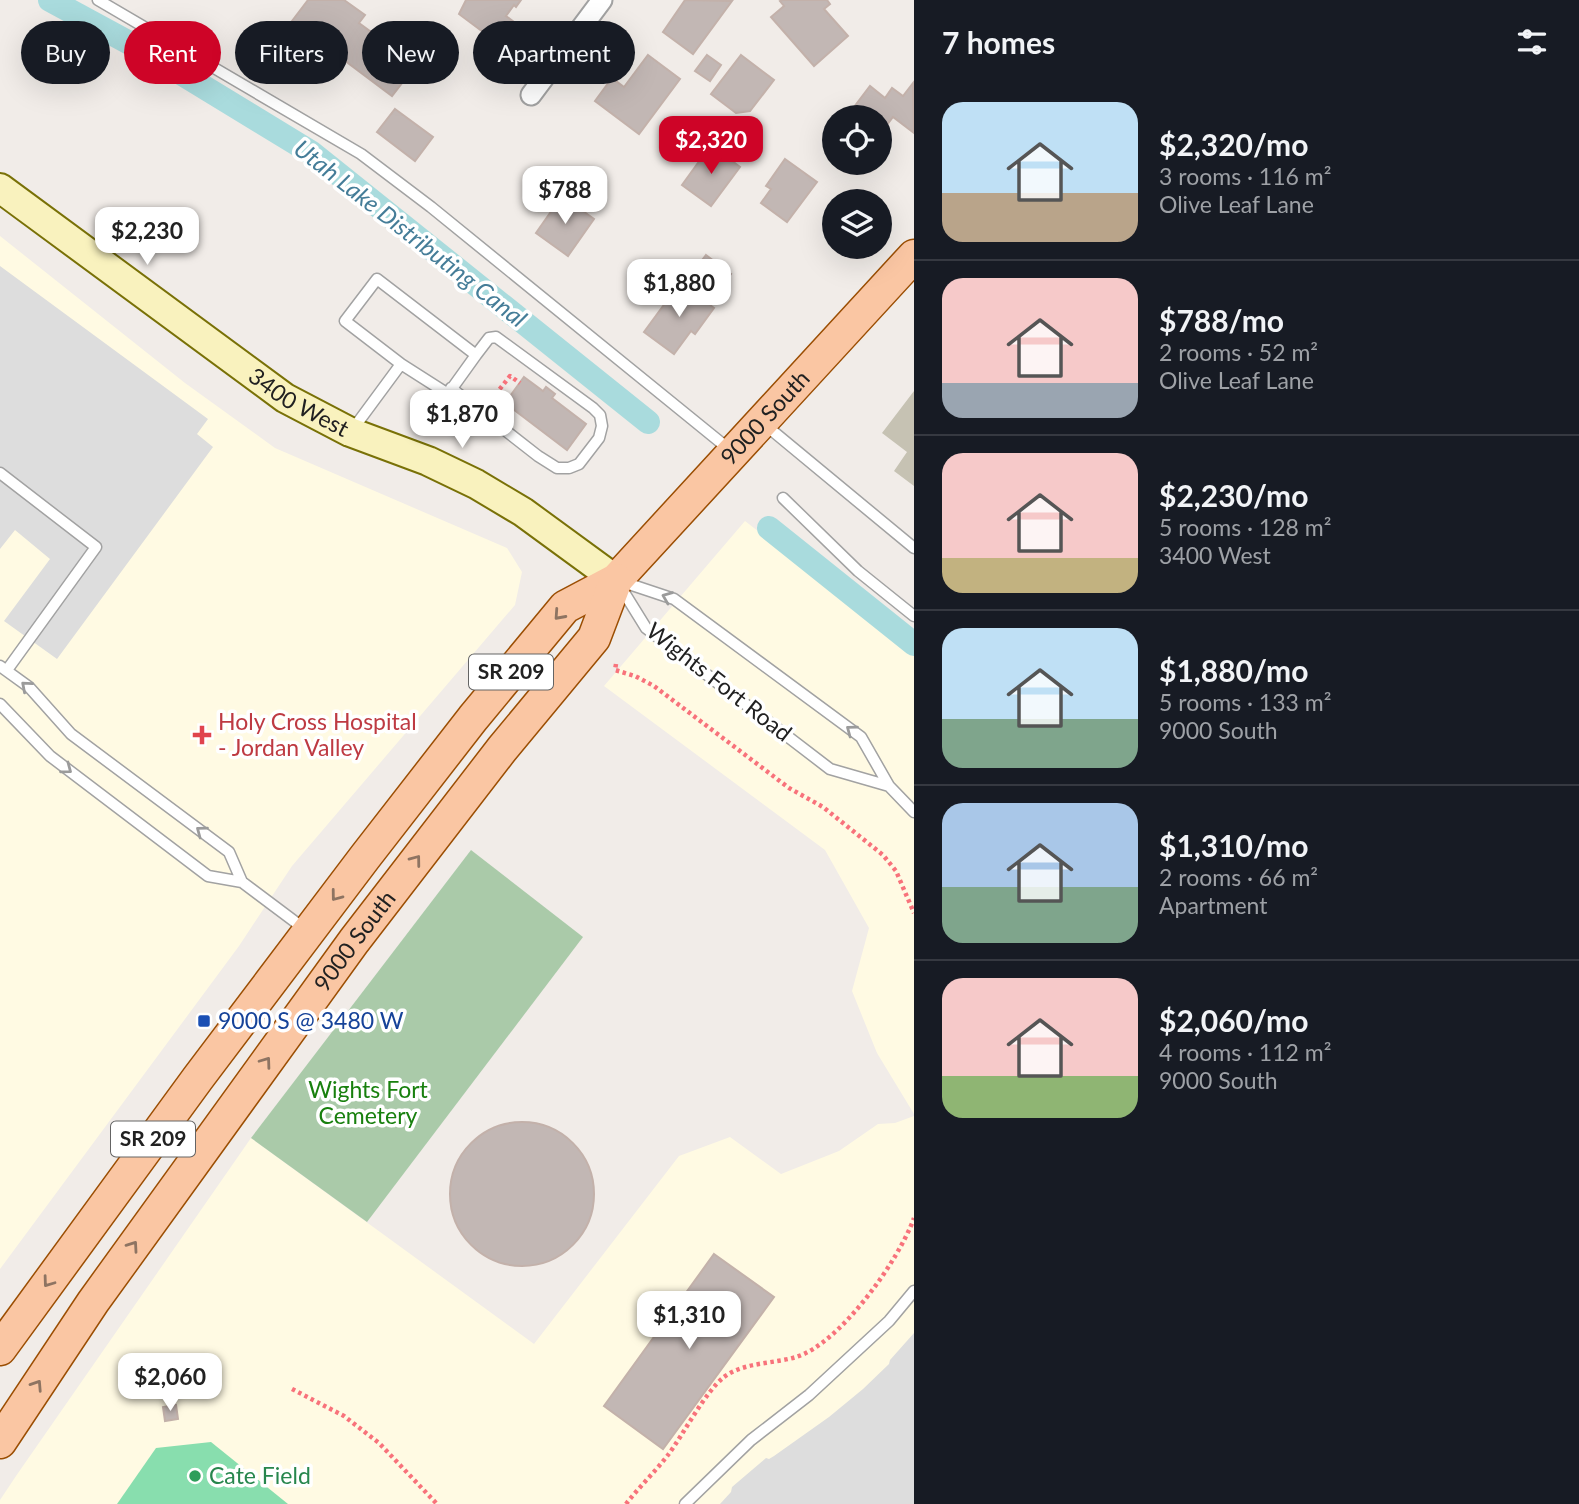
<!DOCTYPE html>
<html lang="en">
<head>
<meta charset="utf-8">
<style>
	:root { --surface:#171b24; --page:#20242c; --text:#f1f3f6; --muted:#9ea1a6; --line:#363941; --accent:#ce0427 }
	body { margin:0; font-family:Lato,sans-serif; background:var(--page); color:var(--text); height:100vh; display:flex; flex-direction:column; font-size:26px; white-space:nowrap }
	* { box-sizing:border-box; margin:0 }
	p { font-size:23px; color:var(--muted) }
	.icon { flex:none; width:38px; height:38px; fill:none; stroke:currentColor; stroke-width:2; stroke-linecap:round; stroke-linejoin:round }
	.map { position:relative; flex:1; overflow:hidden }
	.details { display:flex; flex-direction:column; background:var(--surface); width:665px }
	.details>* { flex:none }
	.guide { position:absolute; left:21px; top:21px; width:665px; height:63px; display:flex; gap:14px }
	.fabs { position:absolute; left:822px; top:105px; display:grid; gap:14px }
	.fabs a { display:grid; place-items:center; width:70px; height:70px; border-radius:50%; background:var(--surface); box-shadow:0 7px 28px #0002; font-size:35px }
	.price { position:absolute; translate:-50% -60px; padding:0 16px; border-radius:14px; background:#fff; color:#222; font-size:23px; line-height:46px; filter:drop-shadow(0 2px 4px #0008) }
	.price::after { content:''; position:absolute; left:50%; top:42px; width:21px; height:16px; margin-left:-10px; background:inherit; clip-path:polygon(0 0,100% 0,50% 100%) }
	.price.current { background:var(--accent); color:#fff }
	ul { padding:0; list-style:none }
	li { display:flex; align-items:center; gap:21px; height:175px; padding:0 28px }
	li+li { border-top:2px solid var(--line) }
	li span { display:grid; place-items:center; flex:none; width:196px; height:140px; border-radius:21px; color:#555 }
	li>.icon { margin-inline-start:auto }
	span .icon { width:84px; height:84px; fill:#fffc; stroke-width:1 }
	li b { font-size:30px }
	h2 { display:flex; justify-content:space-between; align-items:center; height:84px; padding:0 28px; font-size:30px }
	.pill { padding:0 24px; border-radius:32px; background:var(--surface); box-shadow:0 7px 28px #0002; font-size:24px; line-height:63px }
	.pill.current { background:var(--accent); color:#fff }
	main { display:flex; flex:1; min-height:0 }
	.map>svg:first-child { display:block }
</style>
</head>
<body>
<main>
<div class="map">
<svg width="914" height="1504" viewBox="0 0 914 1504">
	<rect width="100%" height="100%" fill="#f1ece8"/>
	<path fill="#fffae3" d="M0 236 185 383 275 448 507 548 522 572 515 605 292 866 239 946 0 1269Z
		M745 521 914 652V1114L877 1053 852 991 869 928 825 850 604 686Z
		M914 1116V1504H0V1500L16 1476 251 1138 534 1344 679 1156 730 1137 781 1174 839 1151 878 1124 895 1123Z"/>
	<path fill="#c6c2b3" d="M914 391V486L894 471 907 452 882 433Z"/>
	<path fill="#aacaa9" d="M471 850 583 937 367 1222 251 1138Z"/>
	<path fill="#88deae" d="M211 1442 288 1504H117L156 1448Z"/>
	<path fill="#ddd" d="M0 266 208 419 197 434 213 447 57 659 4 621 50 559 15 530 0 549Z
		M914 1333V1504H720L731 1492 732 1487 766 1458 769 1459 774 1456 829 1417 863 1389 889 1364 890 1360Z"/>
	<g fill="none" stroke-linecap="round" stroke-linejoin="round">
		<path stroke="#a9dbdd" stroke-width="24" d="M50 0 148 53 312 153 648 422
			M769 528 914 644"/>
	</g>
	<path fill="#c2b7b4" stroke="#c3b1aa" stroke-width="2" d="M308 0H344L365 15 359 23 416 65 392 96 292 21Z
		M466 0H521L516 7 514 5 506 16 514 22 498 43 459 14Z
		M685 0 732 1 693 54 663 32Z
		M782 0H827L830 4 824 9 848 36 814 66 771 17 784 6 780 1Z
		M648 55 680 79 639 134 595 101 612 78 624 87Z
		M707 55 721 65 710 81 695 71Z
		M741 55 774 80 750 111 736 113 711 94Z
		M913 83 914 133 893 117 880 134V117H851L848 115 870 86 885 98 892 88 903 96Z
		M395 109 433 137 415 161 377 132Z
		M711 145 740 167 711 206 682 185Z
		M785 159 817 182 787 222 761 203 771 189 766 186Z
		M562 196 594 219 568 256 536 233Z
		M706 255 731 274 711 300 686 281Z
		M680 283 714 308 695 334 691 331 674 354 644 332Z
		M524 377 543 391 546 387 555 394 552 398 586 424 567 450 505 403Z
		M450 1194a72 72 0 1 1 144 0a72 72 0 1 1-144 0Z
		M714 1254 774 1297 663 1449 604 1406Z
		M176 1405 178 1419 165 1421 163 1407Z"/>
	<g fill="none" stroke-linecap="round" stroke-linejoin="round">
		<defs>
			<path id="lane" d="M98 0 361 154 431 207 730 450
				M451 388 538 456 557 468H569L579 464 599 438 602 426 600 415 593 408 496 337 489 338 476 355
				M763 423 914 548
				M353 429 401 364 345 321 377 279 476 355 448 394 401 364
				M0 473 96 547 7 670
				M783 498 858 571 914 616
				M620 581 674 599 861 737 889 786 914 812
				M620 586 646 628 830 769 889 786
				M0 666 29 687 71 734 229 852 242 882
				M0 704 50 756 208 876 242 882 306 930
				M685 1504 751 1440 809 1395 889 1321 914 1291"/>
			<path id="street" d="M531 95 602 0"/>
			<g id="secondary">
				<path id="s1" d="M0 188 285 398 350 432 428 461 476 484 523 512 616 580"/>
			</g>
			<g id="primary">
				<path id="s2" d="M0 1349 198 1078 365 857 473 718 565 607 616 580 914 256"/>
				<path id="s3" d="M0 1442 93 1302 354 941 502 749 594 638 616 580"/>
			</g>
		</defs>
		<use href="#lane" stroke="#a2a2a2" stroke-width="13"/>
		<use href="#street" stroke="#a2a2a2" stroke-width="23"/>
		<use href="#secondary" stroke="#797107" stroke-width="32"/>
		<use href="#primary" stroke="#9b4e03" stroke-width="35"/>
		<path stroke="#f8727b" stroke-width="4.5" stroke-dasharray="3.5 3.5" stroke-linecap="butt" d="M491 400 510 376 520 383
			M466 434 474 423
			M616 664 615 670 635 676 654 686 789 788 823 807 883 855 896 871 914 913
			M292 1389 344 1416 379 1443 437 1504
			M626 1504C639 1487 655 1472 668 1455 683 1435 705 1392 724 1377 744 1362 773 1364 796 1357 840 1344 899 1260 914 1218"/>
		<use href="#lane" stroke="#fff" stroke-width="10"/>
		<use href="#street" stroke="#fff" stroke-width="19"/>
		<use href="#secondary" stroke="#f9f2be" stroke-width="28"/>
		<use href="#primary" stroke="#fac6a3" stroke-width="32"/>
	</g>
	<defs><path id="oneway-chevron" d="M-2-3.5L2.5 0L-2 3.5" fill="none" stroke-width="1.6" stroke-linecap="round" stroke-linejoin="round" transform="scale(1.75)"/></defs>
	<g stroke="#9b9b9b">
		<use href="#oneway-chevron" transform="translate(667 597) rotate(-158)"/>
		<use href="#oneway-chevron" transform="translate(26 686) rotate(-139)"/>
		<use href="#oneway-chevron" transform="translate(851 730) rotate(-143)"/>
		<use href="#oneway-chevron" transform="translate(67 769) rotate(37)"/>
		<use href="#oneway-chevron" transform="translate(201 831) rotate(-143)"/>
	</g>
	<g stroke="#8e7462">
		<use href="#oneway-chevron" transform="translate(559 615) rotate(132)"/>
		<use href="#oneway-chevron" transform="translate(416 860) rotate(-53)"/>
		<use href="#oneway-chevron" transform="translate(336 896) rotate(127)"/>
		<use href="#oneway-chevron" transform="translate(266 1062) rotate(-54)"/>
		<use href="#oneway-chevron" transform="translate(133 1246) rotate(-55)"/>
		<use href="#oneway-chevron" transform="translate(48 1282) rotate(126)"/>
		<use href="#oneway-chevron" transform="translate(37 1385) rotate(-57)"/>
	</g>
	<path fill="#e0444e" stroke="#fff" stroke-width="2.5" d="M198.5 724.5h7v7h7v7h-7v7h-7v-7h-7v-7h7z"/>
	<rect fill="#1a4fb4" stroke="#fff" stroke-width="2.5" x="197" y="1014" width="14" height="14" rx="3.5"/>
	<circle fill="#2e9e5b" stroke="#fff" stroke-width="2.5" cx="195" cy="1476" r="7"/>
	<g text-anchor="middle" stroke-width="7" stroke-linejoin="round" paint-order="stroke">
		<g fill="#fff" stroke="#646464" stroke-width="2">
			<rect x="469" y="654.5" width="84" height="35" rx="5"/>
			<rect x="111" y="1121.5" width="84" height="35" rx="5"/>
		</g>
		<g font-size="21" font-weight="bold" fill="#212121">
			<text x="511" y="679">SR 209</text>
			<text x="153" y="1146">SR 209</text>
		</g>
		<g font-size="23" fill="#212121" stroke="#fff">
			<text dy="8" stroke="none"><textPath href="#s1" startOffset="368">3400 West</textPath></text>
			<text dy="8" stroke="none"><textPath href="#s2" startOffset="1211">9000 South</textPath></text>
			<text transform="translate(719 682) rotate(38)" y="8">Wights Fort Road</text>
			<text dy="8" stroke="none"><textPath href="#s3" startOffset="614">9000 South</textPath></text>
		</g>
		<g font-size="23" fill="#be3a42" stroke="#fff" text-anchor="start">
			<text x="218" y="730">Holy Cross Hospital<tspan x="218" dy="26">- Jordan Valley</tspan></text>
		</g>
		<g font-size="23" fill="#164399" stroke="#fff" text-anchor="start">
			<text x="218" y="1029">9000 S @ 3480 W</text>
		</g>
		<g font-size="23" fill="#18800e" stroke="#fff">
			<text x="368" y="1098">Wights Fort<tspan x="368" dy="26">Cemetery</tspan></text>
		</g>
		<g font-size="23" fill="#27864d" stroke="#fff" text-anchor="start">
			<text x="209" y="1484">Cate Field</text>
		</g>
		<g font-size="24" font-style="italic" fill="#457d98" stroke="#fff">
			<text transform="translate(410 234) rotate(38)" y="8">Utah Lake Distributing Canal</text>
		</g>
	</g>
</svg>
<div class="fabs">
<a><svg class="icon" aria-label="locate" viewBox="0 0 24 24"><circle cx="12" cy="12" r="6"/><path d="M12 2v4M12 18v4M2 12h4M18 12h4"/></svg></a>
<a><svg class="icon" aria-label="layers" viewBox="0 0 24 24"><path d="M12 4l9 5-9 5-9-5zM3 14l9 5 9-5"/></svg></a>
</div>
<b class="price current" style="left:711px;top:176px">$2,320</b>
<b class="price" style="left:565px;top:226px">$788</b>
<b class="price" style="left:147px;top:267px">$2,230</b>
<b class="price" style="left:679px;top:319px">$1,880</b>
<b class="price" style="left:462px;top:450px">$1,870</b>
<b class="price" style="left:689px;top:1351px">$1,310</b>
<b class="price" style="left:170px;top:1413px">$2,060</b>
<div class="guide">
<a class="pill">Buy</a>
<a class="pill current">Rent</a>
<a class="pill">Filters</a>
<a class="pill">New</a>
<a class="pill">Apartment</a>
</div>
</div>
<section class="details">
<h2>7 homes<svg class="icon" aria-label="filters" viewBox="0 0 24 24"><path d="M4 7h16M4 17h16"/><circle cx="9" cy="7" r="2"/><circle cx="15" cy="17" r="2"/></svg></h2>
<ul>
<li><span style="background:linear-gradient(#bfe0f5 65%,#b9a48a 0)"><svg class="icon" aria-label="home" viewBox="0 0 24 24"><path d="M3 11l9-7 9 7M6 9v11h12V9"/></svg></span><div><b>$2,320/mo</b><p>3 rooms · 116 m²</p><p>Olive Leaf Lane</p></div></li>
<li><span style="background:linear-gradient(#f6c9c9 75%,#9aa5b1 0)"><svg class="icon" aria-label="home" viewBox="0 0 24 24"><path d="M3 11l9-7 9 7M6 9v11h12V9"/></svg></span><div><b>$788/mo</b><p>2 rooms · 52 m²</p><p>Olive Leaf Lane</p></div></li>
<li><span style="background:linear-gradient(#f6c9c9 75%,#c2b280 0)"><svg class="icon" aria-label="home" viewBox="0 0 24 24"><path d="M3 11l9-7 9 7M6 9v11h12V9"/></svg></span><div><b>$2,230/mo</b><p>5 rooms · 128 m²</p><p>3400 West</p></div></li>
<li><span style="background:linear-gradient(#bfe0f5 65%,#7fa58c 0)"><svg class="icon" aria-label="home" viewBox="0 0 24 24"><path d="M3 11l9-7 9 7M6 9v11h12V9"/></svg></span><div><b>$1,880/mo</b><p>5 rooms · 133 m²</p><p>9000 South</p></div></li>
<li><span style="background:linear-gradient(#a9c7e8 60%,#7fa58c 0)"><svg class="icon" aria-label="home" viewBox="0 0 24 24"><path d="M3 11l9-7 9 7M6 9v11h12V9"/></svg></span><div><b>$1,310/mo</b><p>2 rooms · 66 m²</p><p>Apartment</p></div></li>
<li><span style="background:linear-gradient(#f6c9c9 70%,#8fb573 0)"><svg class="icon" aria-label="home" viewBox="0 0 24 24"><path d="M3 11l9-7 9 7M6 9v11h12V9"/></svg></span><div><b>$2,060/mo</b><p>4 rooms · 112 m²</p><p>9000 South</p></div></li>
</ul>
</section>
</main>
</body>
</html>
